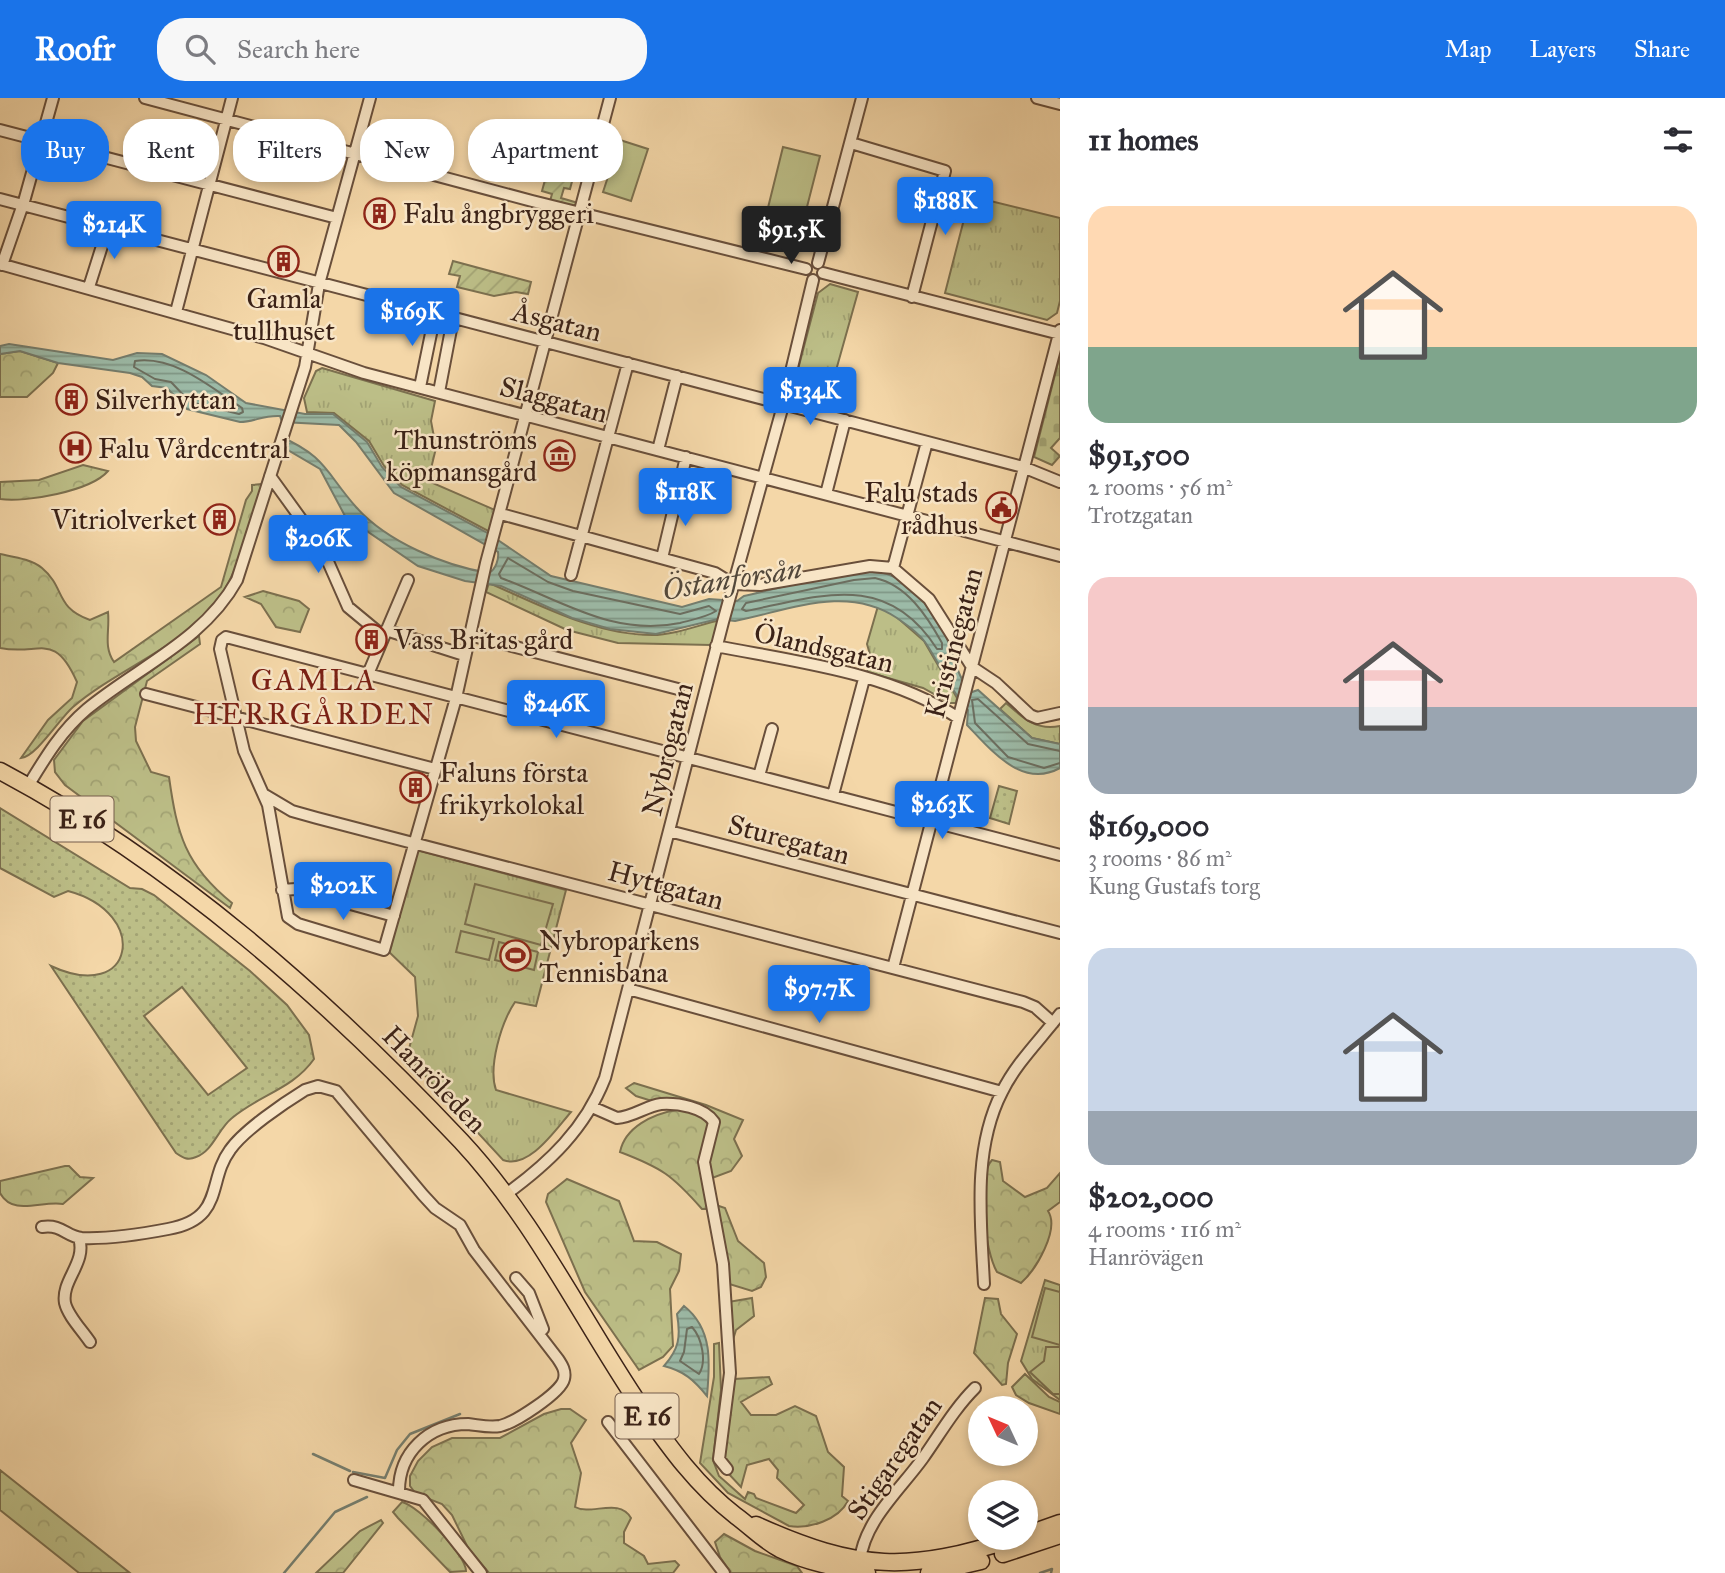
<!DOCTYPE html>
<html lang="en">
<head>
<meta charset="utf-8">
<style>
	:root { --surface:#fff; --page:#f7f7f7; --text:#2b2b33; --muted:#7c7c81; --accent:#1a73e8 }
	body { margin:0; font-family:"IM FELL Great Primer",serif; background:var(--page); color:var(--text); height:100vh; display:flex; flex-direction:column; font-size:26px; white-space:nowrap }
	* { box-sizing:border-box; margin:0 }
	p { font-size:23px; color:var(--muted) }
	.icon { flex:none; width:38px; height:38px; fill:none; stroke:currentColor; stroke-width:2; stroke-linecap:round; stroke-linejoin:round }
	.map { position:relative; flex:1; overflow:hidden }
	.panel { display:flex; flex-direction:column; background:var(--surface); width:665px }
	.panel>* { flex:none }
	.top-card { position:absolute; left:21px; top:21px; width:665px; height:63px; display:flex; gap:14px }
	.needle { width:46px; rotate:314deg }
	.tools { position:absolute; left:968px; top:1298px; display:grid; gap:14px }
	.tools a { display:grid; place-items:center; width:70px; height:70px; border-radius:50%; background:var(--surface); box-shadow:0 4px 10px #0003; font-size:35px }
	.price { position:absolute; translate:-50% -60px; padding:0 16px; border-radius:7px; background:var(--accent); color:#fff; font-size:23px; line-height:46px; filter:drop-shadow(0 2px 4px #0008) }
	.price::after { content:''; position:absolute; left:50%; top:42px; width:21px; height:16px; margin-left:-10px; background:inherit; clip-path:polygon(0 0,100% 0,50% 100%) }
	.price.selected { background:#222; color:#fff }
	ul { padding:0; list-style:none }
	li { display:grid; align-content:center; gap:14px; height:371px; padding:0 28px }
	li span { display:grid; place-items:center; height:217px; border-radius:21px; color:#555 }
	li>.icon { margin-inline-start:auto }
	span .icon { width:126px; height:126px; fill:#fffc; stroke-width:1 }
	li b { font-size:30px }
	h2 { display:flex; justify-content:space-between; align-items:center; height:84px; padding:0 28px; font-size:30px }
	.tag { padding:0 24px; border-radius:28px; background:var(--surface); box-shadow:0 4px 10px #0003; font-size:24px; line-height:63px }
	.tag.selected { background:var(--accent); color:#fff }
	header { display:flex; align-items:center; gap:42px; box-sizing:border-box; height:98px; padding:0 35px; background:var(--accent); color:#fff }
	header strong { font-size:33px }
	nav { display:flex; gap:38px; margin-inline-start:auto; font-size:24px }
	.search { width:490px; height:63px; background:var(--page); display:flex; align-items:center; gap:18px; box-sizing:border-box; padding:0 24px; border-radius:28px; color:var(--muted); font-size:26px }
	main { display:flex; flex:1; min-height:0 }
	.map>svg:first-child { display:block }
</style>
</head>
<body>
<header>
<strong>Roofr</strong>
<div class="search"><svg class="icon" aria-label="search" viewBox="0 0 24 24"><circle cx="10" cy="10" r="6"/><path d="M15 15l6 6"/></svg>Search here</div>
<nav><a>Map</a><a>Layers</a><a>Share</a></nav>
</header>
<main>
<div class="map">
<svg width="1060" height="1475" viewBox="0 0 1060 1475">
	<defs>
		<pattern id="grass-dots" width="8" height="8" patternUnits="userSpaceOnUse" patternTransform="scale(1.75)"><rect width="8" height="8" fill="#bcbe87"/><path d="M2 2h.1M6 6h.1" fill="none" stroke="#a2a374" stroke-width="1.8" stroke-linecap="round"/></pattern>
		<pattern id="forest-crowns" width="20" height="18" patternUnits="userSpaceOnUse" patternTransform="scale(1.75)"><rect width="20" height="18" fill="#bcbe87"/><path d="M2 6a3 3 0 1 1 6 0M12 15a3 3 0 1 1 6 0" fill="none" stroke="#a2a374"/></pattern>
		<pattern id="cemetery-stones" width="16" height="16" patternUnits="userSpaceOnUse" patternTransform="scale(1.75)"><rect width="16" height="16" fill="#bcbe87"/><path d="M2 7V4a2 2 0 0 1 4 0v3zM10 15v-3a2 2 0 0 1 4 0v3z" fill="#a2a374"/></pattern>
		<pattern id="park-tufts" width="24" height="20" patternUnits="userSpaceOnUse" patternTransform="scale(1.75)"><rect width="24" height="20" fill="#bcbe87"/><path d="M3 7l-1-3M5 7V3M7 7l1-3M15 17l-1-3M17 17v-4M19 17l1-3" fill="none" stroke="#a2a374"/></pattern>
		<pattern id="garden-furrows" width="10" height="10" patternUnits="userSpaceOnUse" patternTransform="scale(1.75)"><rect width="10" height="10" fill="#bcbe87"/><path d="M-1 1l2-2M0 10L10 0M9 11l2-2" fill="none" stroke="#a2a374"/></pattern>
		<pattern id="water-rules" width="6" height="5" patternUnits="userSpaceOnUse" patternTransform="scale(1.75)"><rect width="6" height="5" fill="#9cbaa7"/><path d="M0 2.5h6" fill="none" stroke="#809787"/></pattern>
	</defs>
	<rect width="100%" height="100%" fill="#f4d7a8"/>
	<filter id="stains"><feTurbulence type="fractalNoise" baseFrequency=".00286" numOctaves="4"/><feColorMatrix values="0 0 0 0 .2 0 0 0 0 .09 0 0 0 0 .02 0 0 0 .5 -.17"/></filter>
	<radialGradient id="worn" r=".72"><stop offset=".6" stop-color="#630" stop-opacity="0"/><stop offset="1" stop-color="#630" stop-opacity=".3"/></radialGradient>
	<path fill="url(#grass-dots)" stroke="#7c704f" stroke-width="2" fill-rule="evenodd" d="M999 688 1017 693 1009 726 990 720Z
		M0 710 130 790 142 791 154 797 250 873 287 907 309 937 314 961C293 991 259 997 232 1020 218 1031 213 1053 196 1059 187 1063 182 1059 176 1055L51 868C135 907 151 815 68 793L54 799 0 770ZM182 889 247 970 208 997 144 918Z"/>
	<path fill="url(#forest-crowns)" stroke="#7c704f" stroke-width="2" d="M20 253 58 265 53 275 27 299H0V256Z
		M83 367 108 373C91 393 25 405 0 401V384L39 382Z
		M263 386C250 427 241 470 216 505 185 547 114 573 73 609 60 620 36 659 21 660L48 622 72 600 77 584C54 532 40 558 0 550V456C14 459 31 461 42 470 66 490 54 509 90 522L108 514C110 533 103 548 114 564L221 489 246 402 252 393V387Z
		M263 493 299 503 309 511 300 534 276 529 261 506 245 499Z
		M199 538 200 546 147 583 135 629 136 643 151 674 169 679C177 736 185 767 232 805L230 810 65 687 55 674 54 662 83 623Z
		M634 985 706 1007 743 1022 734 1041 742 1058 731 1073 712 1080 707 1111H702C672 1077 662 1070 620 1054 625 1029 653 1016 676 1012L672 1001 663 1000 655 1004 636 998 626 990Z
		M992 1062 1000 1064 1003 1083 1025 1099 1047 1090 1060 1075V1104L1048 1113C1060 1131 1036 1172 1021 1185L997 1174C985 1153 975 1080 992 1062Z
		M65 1068H69L80 1079 93 1080 63 1106C42 1102 13 1119 0 1095V1083Z
		M567 1081 619 1103 634 1143 657 1144 681 1156 679 1173 670 1191 673 1248 663 1259 639 1272 585 1194 546 1104 548 1096Z
		M716 1107 725 1110 738 1143 764 1165 766 1179 761 1189 752 1193 726 1185Z
		M752 1200 754 1218 736 1232 732 1245 728 1204Z
		M985 1200 998 1201 1001 1216 1017 1236 1008 1265 1006 1286 1002 1287 974 1255Z
		M719 1245 721 1292 713 1362 719 1378 745 1401 748 1394 754 1396 756 1400 796 1415 804 1407 777 1380 778 1372 769 1361 747 1367 741 1389 726 1373 722 1362 734 1281 769 1279 772 1286 741 1304 751 1317H776L795 1308 816 1318 828 1354 844 1369 842 1398 848 1403C838 1422 810 1431 789 1428L728 1395 700 1365 714 1279V1246Z
		M1025 1276 1049 1299 1060 1304V1316L1029 1305 1016 1297 1012 1289Z
		M561 1311H570L586 1322 571 1345 581 1375 575 1409C591 1418 619 1399 631 1420L624 1434V1445L644 1458 648 1466 675 1463 679 1467 673 1475H489L468 1450 452 1417 442 1406 416 1396 410 1388V1378L418 1363 432 1349 452 1340H500L544 1316Z
		M0 1372 130 1475H79L74 1471 0 1412Z
		M402 1404C419 1408 466 1457 466 1473L450 1474 398 1420 393 1414Z
		M381 1422 383 1425 343 1475H316L360 1433Z
		M724 1436 755 1453 797 1468 802 1475H731L720 1459 715 1444Z"/>
	<path fill="url(#cemetery-stones)" stroke="#7c704f" stroke-width="2" d="M1060 257V340L1051 350 1060 358 1052 367 1034 359Z"/>
	<path fill="url(#park-tufts)" stroke="#7c704f" stroke-width="2" d="M970 98 1060 120V203L1057 215 1047 222 945 195Z
		M830 186 858 194 826 308 791 298 818 195Z
		M322 270 435 303 431 323 436 350 428 383 495 412 490 434 402 387 384 368 369 343 334 315 307 314 304 300 316 273Z
		M489 485C540 507 595 537 652 537 674 537 699 527 720 522L711 547 618 545 567 532 486 494Z
		M878 508 892 515 924 543 957 600 956 605H950L923 590 867 574 871 560 867 546Z
		M1006 605C1023 620 1036 633 1060 628V646L1032 640 1000 611Z
		M417 752 566 792 536 908 515 904C501 925 488 969 496 992L571 1014C556 1031 529 1072 503 1062L407 958 418 918 415 879 387 852Z
		M1045 1182 1060 1187V1302L1032 1281 1021 1263Z"/>
	<path fill="url(#garden-furrows)" stroke="#7c704f" stroke-width="2" d="M565 28 595 37 585 78 574 76 570 91 564 90 561 100 578 105 576 110 550 103 552 96 542 93 556 41 560 42Z
		M453 163 531 184 528 196 516 194 494 198 457 189 460 178 449 176Z"/>
	<path fill="#bcbe87" stroke="#7c704f" stroke-width="2" d="M620 42 648 51 631 103 603 94Z
		M783 49 820 58 798 144 762 134Z
		M475 786 553 806 541 847 465 826Z
		M461 833 494 841 489 862 456 854Z
		M499 844 538 854 534 872 495 862Z
		M1045 1190 1060 1194V1247L1032 1239Z
		M1046 1249H1060V1296H1053L1030 1274 1044 1263Z"/>
	<path fill="url(#water-rules)" stroke="#757d6d" stroke-width="2" d="M9 246 113 262 137 255 162 256 206 277 246 305 305 316H333L367 344 382 369 401 389 486 434 551 478 682 509 709 501 737 503 744 498C778 491 856 467 887 476 910 483 931 511 943 532 954 552 955 579 972 594L978 592 1032 640 1060 646V670C1022 691 991 652 967 627L968 612C949 591 941 567 925 544 918 534 907 527 897 520 847 487 793 511 735 523L718 521 656 536 610 531 572 520 501 488 465 483 418 468 345 418 320 371 276 345 279 338C326 358 326 375 356 409 387 444 445 468 489 475 496 471 499 461 498 454L394 395 356 344 339 327 282 324 280 318C263 317 254 324 240 324L187 311 167 290 152 288 142 279 130 275 58 265 20 253 0 256V248Z
		M684 1208C713 1231 710 1265 707 1298 694 1282 684 1273 664 1268 679 1251 681 1239 677 1216Z"/>
	<g fill="none" stroke-linecap="round" stroke-linejoin="round">
		<path stroke="#6c6e5f" stroke-width="2" d="M135 263C174 257 212 290 242 310L243 314 239 316 190 304 171 284 155 281 134 269Z
			M508 460 548 484 573 493 680 516 709 508 716 513C707 519 691 522 680 525 613 539 561 502 501 480L499 476Z
			M875 480C907 487 927 518 942 545V551H937C887 472 820 498 746 513L742 511 746 505 854 482Z
			M1060 653 1028 646 978 601 972 602 975 625 1008 659 1044 670 1060 665
			M692 1229C702 1240 707 1264 699 1276L680 1263 684 1254 687 1231Z"/>
		<path stroke="#757d6d" stroke-width="2.5" d="M313 1356 350 1373
			M353 1374 385 1380 397 1352 410 1336 460 1316
			M284 1475 335 1414 367 1399
			M1040 1475 1052 1471 1051 1475"/>
		<defs>
			<path id="minor" d="M145 0 532 103 806 171
				M610 0 486 465 456 600 384 852 298 826 288 819 268 707 244 653 220 551 222 542 226 539 1060 757
				M1037 0 1060 6
				M0 32 337 120
				M851 45 945 73 912 199
				M0 101 1023 369 1060 384
				M23 107 53 0
				M818 165 862 0
				M0 166 264 240 364 275 1060 458
				M2 167 21 112
				M823 175 1060 236
				M89 189 108 129
				M176 214 232 0
				M420 289 435 216
				M439 294 453 221
				M658 352 677 278
				M270 378 322 450 348 509 383 538
				M826 396 845 322
				M501 416 715 475 733 486 760 487 870 468 893 470 929 501 972 569 996 585 1030 617 1037 620 1060 615
				M662 460 686 359
				M893 470 927 344
				M571 477 628 265
				M386 532 464 557
				M469 537 678 591
				M716 548C797 564 887 574 957 619
				M368 576 408 482
				M146 596 435 671
				M759 678 772 631
				M28 688C45 660 61 633 87 611 138 569 204 542 237 482L305 269 319 186 370 0
				M265 697 292 713 317 720 1023 904 1035 909 1053 925
				M833 697 864 581
				M669 733 1060 835
				M282 792 296 791 394 818
				M893 870 1060 232
				M628 891 1002 994
				M592 1009 617 1020C633 1019 646 1008 661 1006 678 1005 704 1009 714 1024L704 1064 723 1166 730 1275 719 1361 727 1371
				M505 1097C549 1065 585 1031 605 980L723 524 782 311 813 182
				M42 1129C63 1126 66 1139 82 1140 108 1141 142 1136 168 1131 225 1121 207 1083 230 1052 244 1032 284 1005 305 992L318 988 336 993 423 1097 435 1110 460 1127 474 1152 558 1261C562 1267 566 1273 564 1281 561 1295 514 1325 500 1328 489 1330 478 1327 468 1326 428 1326 399 1355 399 1393
				M79 1140C87 1165 61 1182 65 1205 68 1218 82 1232 90 1244
				M516 1180 529 1195 543 1231 541 1233
				M984 1186C981 1124 972 1052 1002 994 1016 965 1041 941 1060 916
				M608 1324 724 1475
				M354 1382 423 1402 481 1475
				M860 1462C865 1422 900 1392 923 1360 940 1336 954 1311 975 1290"/>
			<path id="highway" d="M0 673C175 766 326 900 461 1043 534 1121 582 1222 641 1309 670 1350 696 1387 736 1418 751 1429 763 1442 780 1451 806 1464 838 1470 867 1475
				M756 1427C858 1473 909 1475 1015 1440
				M1026 1437 1060 1425
				M1003 1456 1060 1437
				M929 1475 981 1463"/>
		</defs>
		<use href="#minor" stroke="#694f3b" stroke-width="14"/>
		<use href="#highway" stroke="#3b2217" stroke-width="19"/>
		<use href="#minor" stroke="#f8e5c6" stroke-width="10"/>
		<use href="#highway" stroke="#f4d7a8" stroke-width="16"/>
	</g>
	<defs>
		<symbol id="building-ring" viewBox="-11 -11 22 22"><circle r="9.5" fill="#f8e5c6" stroke="#8f2418" stroke-width="1.5"/><path d="M-4-6H4V6H1V3H-1V6H-4ZM-2.5-4.3h1.7v1.8h-1.7ZM.8-4.3h1.7v1.8H.8ZM-2.5-1h1.7V.8h-1.7ZM.8-1h1.7V.8H.8Z" fill="#8f2418"/></symbol>
		<symbol id="hospital-ring" viewBox="-11 -11 22 22"><circle r="9.5" fill="#f8e5c6" stroke="#8f2418" stroke-width="1.5"/><path d="M-5-5h3v3.5h4V-5h3V5h-3V1.5h-4V5h-3Z" fill="#8f2418"/></symbol>
		<symbol id="museum-ring" viewBox="-11 -11 22 22"><circle r="9.5" fill="#f8e5c6" stroke="#8f2418" stroke-width="1.5"/><path d="M0-6L6-3V-2H-6V-3ZM-5-1h2V3h-2ZM-1-1h2V3h-2ZM3-1h2V3H3ZM-6 4H6V6H-6Z" fill="#8f2418"/></symbol>
		<symbol id="civic-ring" viewBox="-11 -11 22 22"><circle r="9.5" fill="#f8e5c6" stroke="#8f2418" stroke-width="1.5"/><path d="M-.6-6.5H3V-4.5H.6V-3L4-1V1h2V6H-6V1h2V-1L-.6-3ZM-1.2 2.5V6h2.4V2.5Z" fill="#8f2418"/></symbol>
		<symbol id="stadium-ring" viewBox="-11 -11 22 22"><circle r="9.5" fill="#f8e5c6" stroke="#8f2418" stroke-width="1.5"/><path d="M0-5a6.5 5 0 1 0 0 10a6.5 5 0 1 0 0-10ZM-3.5-1.8h7v3.6h-7Z" fill="#8f2418"/></symbol>
	</defs>
	<g fill-rule="evenodd">
		<use href="#building-ring" x="362" y="98" width="35" height="35"/>
		<use href="#building-ring" x="266" y="146" width="35" height="35"/>
		<use href="#building-ring" x="54" y="284" width="35" height="35"/>
		<use href="#hospital-ring" x="58" y="332" width="35" height="35"/>
		<use href="#museum-ring" x="542" y="340" width="35" height="35"/>
		<use href="#civic-ring" x="984" y="392" width="35" height="35"/>
		<use href="#building-ring" x="202" y="404" width="35" height="35"/>
		<use href="#building-ring" x="354" y="524" width="35" height="35"/>
		<use href="#building-ring" x="398" y="672" width="35" height="35"/>
		<use href="#stadium-ring" x="498" y="840" width="35" height="35"/>
	</g>
	<g text-anchor="middle" stroke-width="5" stroke-linejoin="round" paint-order="stroke">
		<g fill="#f8e5c6" stroke="#745c4c" stroke-width="2">
			<rect x="50.5" y="698.5" width="63" height="45" rx="5"/>
			<rect x="615.5" y="1295.5" width="63" height="45" rx="5"/>
		</g>
		<g font-size="26" font-weight="bold" fill="#3b2217">
			<text x="82" y="730">E 16</text>
			<text x="647" y="1327">E 16</text>
		</g>
		<g font-size="28" fill="#3b2217" stroke="#f8e5c6" text-anchor="start">
			<text x="403" y="125">Falu ångbryggeri</text>
			<text x="284" y="210" text-anchor="middle">Gamla<tspan x="284" dy="32">tullhuset</tspan></text>
			<text x="95" y="311">Silverhyttan</text>
			<text x="537" y="351" text-anchor="end">Thunströms<tspan x="537" dy="32">köpmansgård</tspan></text>
			<text x="98" y="360">Falu Vårdcentral</text>
			<text x="978" y="404" text-anchor="end">Falu stads<tspan x="978" dy="32">rådhus</tspan></text>
			<text x="197" y="431" text-anchor="end">Vitriolverket</text>
			<text x="394" y="551">Vass Britas gård</text>
			<text x="439" y="684">Faluns första<tspan x="439" dy="32">frikyrkolokal</tspan></text>
			<text x="539" y="852">Nybroparkens<tspan x="539" dy="32">Tennisbana</tspan></text>
		</g>
		<g font-size="28" fill="#3b2217" stroke="#f8e5c6">
			<text transform="translate(557 223) rotate(14)" y="10">Åsgatan</text>
			<text transform="translate(554 301) rotate(15)" y="10">Slaggatan</text>
			<text transform="translate(953 545) rotate(-75)" y="10">Kristinegatan</text>
			<text transform="translate(824 549) rotate(13)" y="10">Ölandsgatan</text>
			<text transform="translate(667 651) rotate(-76)" y="10">Nybrogatan</text>
			<text transform="translate(789 741) rotate(15)" y="10">Sturegatan</text>
			<text transform="translate(666 787) rotate(15)" y="10">Hyttgatan</text>
			<text transform="translate(435 981) rotate(46)" y="10">Hanröleden</text>
			<text transform="translate(894 1360) rotate(-55)" y="10">Stigaregatan</text>
		</g>
		<g font-size="30" font-style="italic" fill="#53483b" stroke="#f8e5c6">
			<text transform="translate(732 481) rotate(-9)" y="10">Östanforsån</text>
		</g>
		<g font-size="30" letter-spacing="2" fill="#7a1f14" stroke="#f8e5c6">
			<text x="314" y="592">GAMLA<tspan x="314" dy="34">HERRGÅRDEN</tspan></text>
		</g>
	</g>
	<rect width="100%" height="100%" filter="url(#stains)"/>
	<rect width="100%" height="100%" fill="url(#worn)"/>
</svg>
<div class="tools">
<a><svg class="needle" viewBox="-14 -14 28 28"><path d="M0-13l5 13h-10z" fill="#e53935"/><path d="M0 13l5-13h-10z" fill="#7c7c81"/></svg></a>
<a><svg class="icon" aria-label="layers" viewBox="0 0 24 24"><path d="M12 4l9 5-9 5-9-5zM3 14l9 5 9-5"/></svg></a>
</div>
<b class="price" style="left:945px;top:139px">$188K</b>
<b class="price" style="left:114px;top:163px">$214K</b>
<b class="price selected" style="left:791px;top:168px">$91.5K</b>
<b class="price" style="left:412px;top:250px">$169K</b>
<b class="price" style="left:810px;top:329px">$134K</b>
<b class="price" style="left:685px;top:430px">$118K</b>
<b class="price" style="left:318px;top:477px">$206K</b>
<b class="price" style="left:556px;top:642px">$246K</b>
<b class="price" style="left:942px;top:743px">$263K</b>
<b class="price" style="left:343px;top:824px">$202K</b>
<b class="price" style="left:819px;top:927px">$97.7K</b>
<div class="top-card">
<a class="tag selected">Buy</a>
<a class="tag">Rent</a>
<a class="tag">Filters</a>
<a class="tag">New</a>
<a class="tag">Apartment</a>
</div>
</div>
<section class="panel">
<h2>11 homes<svg class="icon" aria-label="filters" viewBox="0 0 24 24"><path d="M4 7h16M4 17h16"/><circle cx="9" cy="7" r="2"/><circle cx="15" cy="17" r="2"/></svg></h2>
<ul>
<li><span style="background:linear-gradient(#ffd9b3 65%,#7fa58c 0)"><svg class="icon" aria-label="home" viewBox="0 0 24 24"><path d="M3 11l9-7 9 7M6 9v11h12V9"/></svg></span><div><b>$91,500</b><p>2 rooms · 56 m²</p><p>Trotzgatan</p></div></li>
<li><span style="background:linear-gradient(#f6c9c9 60%,#9aa5b1 0)"><svg class="icon" aria-label="home" viewBox="0 0 24 24"><path d="M3 11l9-7 9 7M6 9v11h12V9"/></svg></span><div><b>$169,000</b><p>3 rooms · 86 m²</p><p>Kung Gustafs torg</p></div></li>
<li><span style="background:linear-gradient(#c9d6e8 75%,#9aa5b1 0)"><svg class="icon" aria-label="home" viewBox="0 0 24 24"><path d="M3 11l9-7 9 7M6 9v11h12V9"/></svg></span><div><b>$202,000</b><p>4 rooms · 116 m²</p><p>Hanrövägen</p></div></li>
</ul>
</section>
</main>
</body>
</html>
